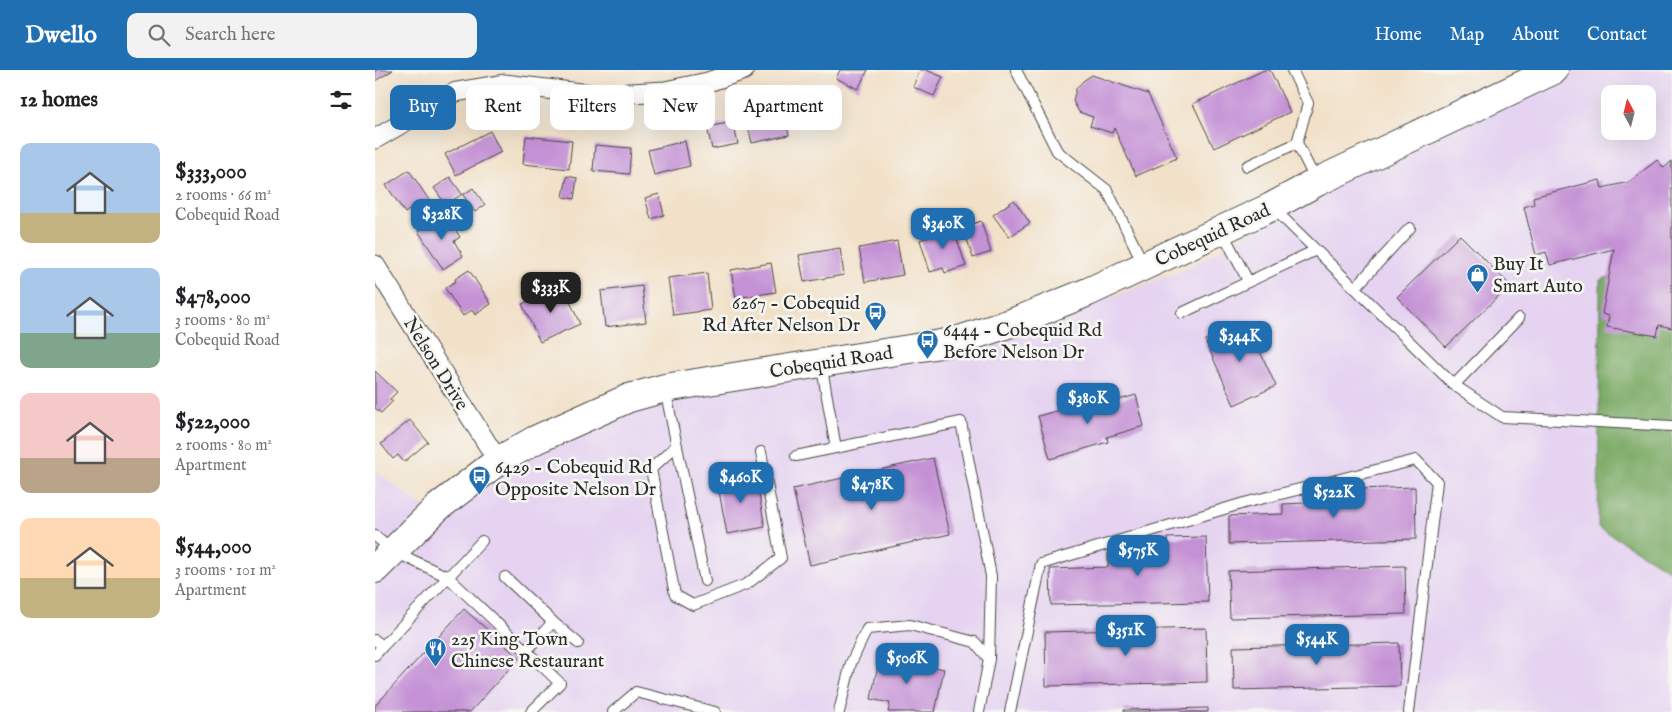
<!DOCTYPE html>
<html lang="en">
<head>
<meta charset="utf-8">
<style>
	:root { --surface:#fff; --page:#f2f2f2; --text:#202124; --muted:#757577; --accent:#1f6fb2 }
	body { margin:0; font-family:"IM FELL English",serif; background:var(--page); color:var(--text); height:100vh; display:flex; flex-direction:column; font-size:19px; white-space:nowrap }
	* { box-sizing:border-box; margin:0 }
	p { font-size:16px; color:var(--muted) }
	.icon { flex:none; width:28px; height:28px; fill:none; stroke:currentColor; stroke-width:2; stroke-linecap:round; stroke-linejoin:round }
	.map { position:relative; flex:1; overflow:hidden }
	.sheet { display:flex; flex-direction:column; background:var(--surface); width:375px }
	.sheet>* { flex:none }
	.guide { position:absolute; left:15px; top:15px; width:475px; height:45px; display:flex; gap:10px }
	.needle { width:32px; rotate:353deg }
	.controls { position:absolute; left:1226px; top:15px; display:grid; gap:10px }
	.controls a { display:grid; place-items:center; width:55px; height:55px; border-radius:10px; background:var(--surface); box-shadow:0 5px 20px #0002; font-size:25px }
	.price { position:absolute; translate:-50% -42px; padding:0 11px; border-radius:10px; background:var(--accent); color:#fff; font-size:16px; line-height:32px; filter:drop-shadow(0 1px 2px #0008) }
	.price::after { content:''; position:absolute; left:50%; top:30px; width:15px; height:11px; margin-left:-8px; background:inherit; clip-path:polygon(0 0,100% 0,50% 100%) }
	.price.active { background:#222; color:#fff }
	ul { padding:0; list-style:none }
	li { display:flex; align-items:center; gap:15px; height:125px; padding:0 20px }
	li span { display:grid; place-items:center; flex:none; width:140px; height:100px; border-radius:10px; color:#555 }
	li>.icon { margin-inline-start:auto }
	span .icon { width:60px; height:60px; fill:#fffc; stroke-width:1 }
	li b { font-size:21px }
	h2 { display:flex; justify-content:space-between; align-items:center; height:60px; padding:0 20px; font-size:21px }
	.pill { padding:0 18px; border-radius:10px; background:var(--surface); box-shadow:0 5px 20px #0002; font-size:18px; line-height:45px }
	.pill.active { background:var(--accent); color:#fff }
	header { display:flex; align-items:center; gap:30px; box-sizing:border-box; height:70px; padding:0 25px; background:var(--accent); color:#fff }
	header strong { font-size:24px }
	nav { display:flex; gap:28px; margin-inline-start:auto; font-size:18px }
	.search { width:350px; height:45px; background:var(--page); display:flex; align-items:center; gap:12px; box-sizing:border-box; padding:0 18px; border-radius:10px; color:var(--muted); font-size:19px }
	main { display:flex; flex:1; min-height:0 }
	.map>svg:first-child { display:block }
</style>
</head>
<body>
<header>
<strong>Dwello</strong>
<div class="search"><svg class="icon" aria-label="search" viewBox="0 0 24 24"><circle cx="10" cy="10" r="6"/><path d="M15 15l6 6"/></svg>Search here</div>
<nav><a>Home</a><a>Map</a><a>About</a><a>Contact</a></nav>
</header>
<main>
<section class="sheet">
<h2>12 homes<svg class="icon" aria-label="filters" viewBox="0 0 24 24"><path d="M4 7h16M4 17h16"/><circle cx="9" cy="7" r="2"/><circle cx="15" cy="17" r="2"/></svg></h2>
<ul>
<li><span style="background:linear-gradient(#a9c7e8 70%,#c2b280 0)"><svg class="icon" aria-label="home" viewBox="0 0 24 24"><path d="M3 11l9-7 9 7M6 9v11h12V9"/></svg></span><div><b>$333,000</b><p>2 rooms · 66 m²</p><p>Cobequid Road</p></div></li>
<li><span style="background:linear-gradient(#a9c7e8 65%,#7fa58c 0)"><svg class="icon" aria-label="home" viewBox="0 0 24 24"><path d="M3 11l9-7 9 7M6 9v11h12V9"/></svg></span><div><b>$478,000</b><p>3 rooms · 80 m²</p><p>Cobequid Road</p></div></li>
<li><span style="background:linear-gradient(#f6c9c9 65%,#b9a48a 0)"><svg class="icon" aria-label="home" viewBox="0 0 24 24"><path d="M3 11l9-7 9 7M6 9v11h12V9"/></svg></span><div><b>$522,000</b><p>2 rooms · 80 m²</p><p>Apartment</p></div></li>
<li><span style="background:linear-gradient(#ffd9b3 60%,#c2b280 0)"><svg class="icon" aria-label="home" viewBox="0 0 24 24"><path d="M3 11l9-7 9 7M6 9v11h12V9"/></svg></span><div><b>$544,000</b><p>3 rooms · 101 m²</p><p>Apartment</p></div></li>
</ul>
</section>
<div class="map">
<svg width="1297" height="642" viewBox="0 0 1297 642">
	<rect width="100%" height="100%" fill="#f6f6f2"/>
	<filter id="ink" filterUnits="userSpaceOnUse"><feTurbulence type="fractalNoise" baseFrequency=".02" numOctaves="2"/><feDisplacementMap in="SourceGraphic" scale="10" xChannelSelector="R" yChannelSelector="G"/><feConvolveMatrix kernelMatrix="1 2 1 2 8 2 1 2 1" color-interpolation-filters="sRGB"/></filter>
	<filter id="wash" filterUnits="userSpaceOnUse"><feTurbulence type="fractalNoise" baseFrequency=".0096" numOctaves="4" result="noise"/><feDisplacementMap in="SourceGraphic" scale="20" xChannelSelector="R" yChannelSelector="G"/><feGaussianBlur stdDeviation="1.12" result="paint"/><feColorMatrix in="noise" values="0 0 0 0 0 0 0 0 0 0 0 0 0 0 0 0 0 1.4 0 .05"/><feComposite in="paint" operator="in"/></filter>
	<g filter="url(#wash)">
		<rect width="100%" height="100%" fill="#f2e1c9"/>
		<path fill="#e5d3f1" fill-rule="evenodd" d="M1184 0H1297V185L1223 456 1297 502V642H0V400L65 450 136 386 252 336 605 276 811 199 1016 81ZM1235 24H1272V61H1235Z"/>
		<path fill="#78a862" stroke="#526a46" d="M1297 185V502L1223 457 1225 210Z"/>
		<g id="blocks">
			<path fill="#c491d5" d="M0 0H18L0 11Z
				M465 0H493L483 19 461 8Z
				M545 0H551L568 7 559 26 538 17Z
				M889 0H895L915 42 839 78 818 34Z
				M717 5 773 24 802 88 761 106 739 58 737 63 715 56 718 47 704 42 698 31 701 19 708 11Z
				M452 22 461 46 431 57 422 33Z
				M408 39 414 65 377 73 371 48Z
				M358 52 363 74 337 79 332 57Z
				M115 61 126 82 81 105 70 84Z
				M151 66 197 71 194 99 148 94Z
				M310 71 315 96 279 105 273 80Z
				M220 75 256 78 254 104 218 101Z
				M1282 90 1289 98 1297 91V258L1284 255 1282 266 1232 257 1234 246 1227 244 1239 179 1175 195 1171 182 1161 185 1149 137 1159 134 1158 127 1225 110 1227 118 1254 112Z
				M34 100 56 133 40 143 37 138 30 143 11 115Z
				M192 106 202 108 199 129 188 127Z
				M75 107 87 124 71 135 59 118Z
				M98 118 110 135 100 142 88 125Z
				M284 124 289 145 276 149 270 128Z
				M639 130 655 153 634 167 618 145Z
				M69 144 85 167 79 171 88 186 68 199 43 161Z
				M606 151 616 182 598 188 588 157Z
				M577 154 591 196 570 203 568 198 555 202 545 170 555 166 554 162Z
				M1085 165 1135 215 1071 277 1022 227Z
				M522 171 528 205 490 212 484 178Z
				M465 178 469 205 429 212 424 185Z
				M396 193 401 222 361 228 356 200Z
				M94 200 116 234 100 245 97 240 88 246 70 218 81 211 80 209Z
				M332 203 336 240 298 245 293 208Z
				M188 216 205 254 165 272 147 234Z
				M267 216 271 252 230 257 226 221Z
				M871 251 901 316 859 335 830 270Z
				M0 301 22 322 15 329 18 331 6 343 0 338Z
				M761 325 769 356 732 367 733 372 675 389 663 346 721 330 723 336Z
				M35 350 53 372 29 392 23 385 18 389 6 374Z
				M558 388 575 464 435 495 418 419Z
				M380 403 390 457 352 464 342 410Z
				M1040 417 1041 469 854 474V446L908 444V434L953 432 952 420Z
				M831 467 833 532 676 535 675 499 733 497V480L793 479 792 468Z
				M1030 496 1031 544 855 548 853 501Z
				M89 539 144 588 95 642H0V636Z
				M831 558 832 612 671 616 670 562Z
				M1024 573 1025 616 859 620 858 577Z
				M505 585 569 599 560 642H513L515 633 496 629Z
				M833 638V642H749V640Z"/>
		</g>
	</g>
	<g filter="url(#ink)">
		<use href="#blocks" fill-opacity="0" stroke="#494643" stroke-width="1"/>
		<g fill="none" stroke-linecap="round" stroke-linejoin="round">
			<defs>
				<path id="service" d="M641 0 682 81 732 120 769 195
					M922 73 941 111
					M872 96 922 73 933 33 917 0
					M897 137 1079 315 1144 248
					M847 161 873 211
					M980 218 1035 158
					M807 243 941 180
					M446 293 461 378
					M1079 315 1127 347 1297 356
					M290 319 330 511
					M302 375 276 399 300 525 318 535 372 514 406 488 386 382
					M421 386 586 352 616 506 614 589 604 642
					M0 466 18 481 73 507 185 613 156 642
					M130 507 178 552 151 581
					M178 552 203 573
					M0 570 8 576 0 585
					M8 576 107 471
					M238 642 261 622 340 642
					M464 642 476 593 492 559 535 555 600 572 614 589
					M635 642 666 494 869 433 1041 390 1062 412 1034 642"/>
				<path id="minor" d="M0 69 81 22 129 14 222 25 290 21 333 12 369 0
					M0 195 123 391"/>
				<path id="secondary" d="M0 499 62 438 123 391 160 370 254 328 290 318 327 312 578 272 639 252 713 222 896 137 942 112 1179 0"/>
			</defs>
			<use href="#service" stroke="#494643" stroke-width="12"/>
			<use href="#minor" stroke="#494643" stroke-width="21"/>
			<use href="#secondary" stroke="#494643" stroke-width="30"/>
			<use href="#service" stroke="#fff" stroke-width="10"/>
			<use href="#minor" stroke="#fff" stroke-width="19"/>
			<use href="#secondary" stroke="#fff" stroke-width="28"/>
		</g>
	</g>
	<defs>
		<symbol id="shop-pin" viewBox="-11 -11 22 30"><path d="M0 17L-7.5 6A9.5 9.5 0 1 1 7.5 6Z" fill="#1f6fb2" stroke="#f6f6f2"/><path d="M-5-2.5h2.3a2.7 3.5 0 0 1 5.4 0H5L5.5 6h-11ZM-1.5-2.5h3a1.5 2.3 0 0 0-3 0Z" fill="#fff"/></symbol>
		<symbol id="bus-pin" viewBox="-11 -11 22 30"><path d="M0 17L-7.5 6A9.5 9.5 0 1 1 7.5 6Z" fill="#1f6fb2" stroke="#f6f6f2"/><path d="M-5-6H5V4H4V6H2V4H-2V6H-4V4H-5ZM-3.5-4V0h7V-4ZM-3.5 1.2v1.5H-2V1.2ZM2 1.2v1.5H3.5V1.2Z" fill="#fff"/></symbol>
		<symbol id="restaurant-pin" viewBox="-11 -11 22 30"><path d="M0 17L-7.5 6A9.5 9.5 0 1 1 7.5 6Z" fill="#1f6fb2" stroke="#f6f6f2"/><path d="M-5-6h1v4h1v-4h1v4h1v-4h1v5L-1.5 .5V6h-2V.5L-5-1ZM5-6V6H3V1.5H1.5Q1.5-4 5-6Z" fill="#fff"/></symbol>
	</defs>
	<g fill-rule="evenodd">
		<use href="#shop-pin" x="1090" y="192" width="25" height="34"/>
		<use href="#bus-pin" x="488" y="230" width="25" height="34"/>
		<use href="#bus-pin" x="540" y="258" width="25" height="34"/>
		<use href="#bus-pin" x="92" y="394" width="25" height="34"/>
		<use href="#restaurant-pin" x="48" y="566" width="25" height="34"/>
	</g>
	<g text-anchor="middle" stroke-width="5" stroke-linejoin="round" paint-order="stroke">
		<g font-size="19" fill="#2b2b2b" stroke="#f6f6f2">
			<text transform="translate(837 164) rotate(-25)" y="7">Cobequid Road</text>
			<text transform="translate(456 291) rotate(-9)" y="7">Cobequid Road</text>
			<text transform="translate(62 293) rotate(58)" y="7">Nelson Drive</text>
		</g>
		<g font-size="19" fill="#2b2b2b" stroke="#f6f6f2" text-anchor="start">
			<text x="1118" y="200">Buy It<tspan x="1118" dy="22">Smart Auto</tspan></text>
			<text x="485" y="239" text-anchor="end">6267 - Cobequid<tspan x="485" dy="22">Rd After Nelson Dr</tspan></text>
			<text x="568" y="266">6444 - Cobequid Rd<tspan x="568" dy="22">Before Nelson Dr</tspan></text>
			<text x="120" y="403">6429 - Cobequid Rd<tspan x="120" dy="22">Opposite Nelson Dr</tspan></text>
			<text x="76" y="575">225 King Town<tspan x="76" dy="22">Chinese Restaurant</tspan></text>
		</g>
	</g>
</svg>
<div class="controls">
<a><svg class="needle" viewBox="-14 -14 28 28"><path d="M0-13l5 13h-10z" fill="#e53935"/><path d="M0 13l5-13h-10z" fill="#757577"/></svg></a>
</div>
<b class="price" style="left:67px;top:171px">$328K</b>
<b class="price" style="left:568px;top:180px">$340K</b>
<b class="price active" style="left:176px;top:244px">$333K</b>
<b class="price" style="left:865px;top:293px">$344K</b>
<b class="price" style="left:713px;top:355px">$380K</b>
<b class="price" style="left:366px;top:434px">$460K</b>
<b class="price" style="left:497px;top:441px">$478K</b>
<b class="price" style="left:959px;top:449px">$522K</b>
<b class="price" style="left:763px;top:507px">$575K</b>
<b class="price" style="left:751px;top:587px">$351K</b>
<b class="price" style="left:942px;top:596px">$544K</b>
<b class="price" style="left:532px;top:615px">$506K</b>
<div class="guide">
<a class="pill active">Buy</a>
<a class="pill">Rent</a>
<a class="pill">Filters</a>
<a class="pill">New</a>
<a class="pill">Apartment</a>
</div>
</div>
</main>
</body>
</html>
